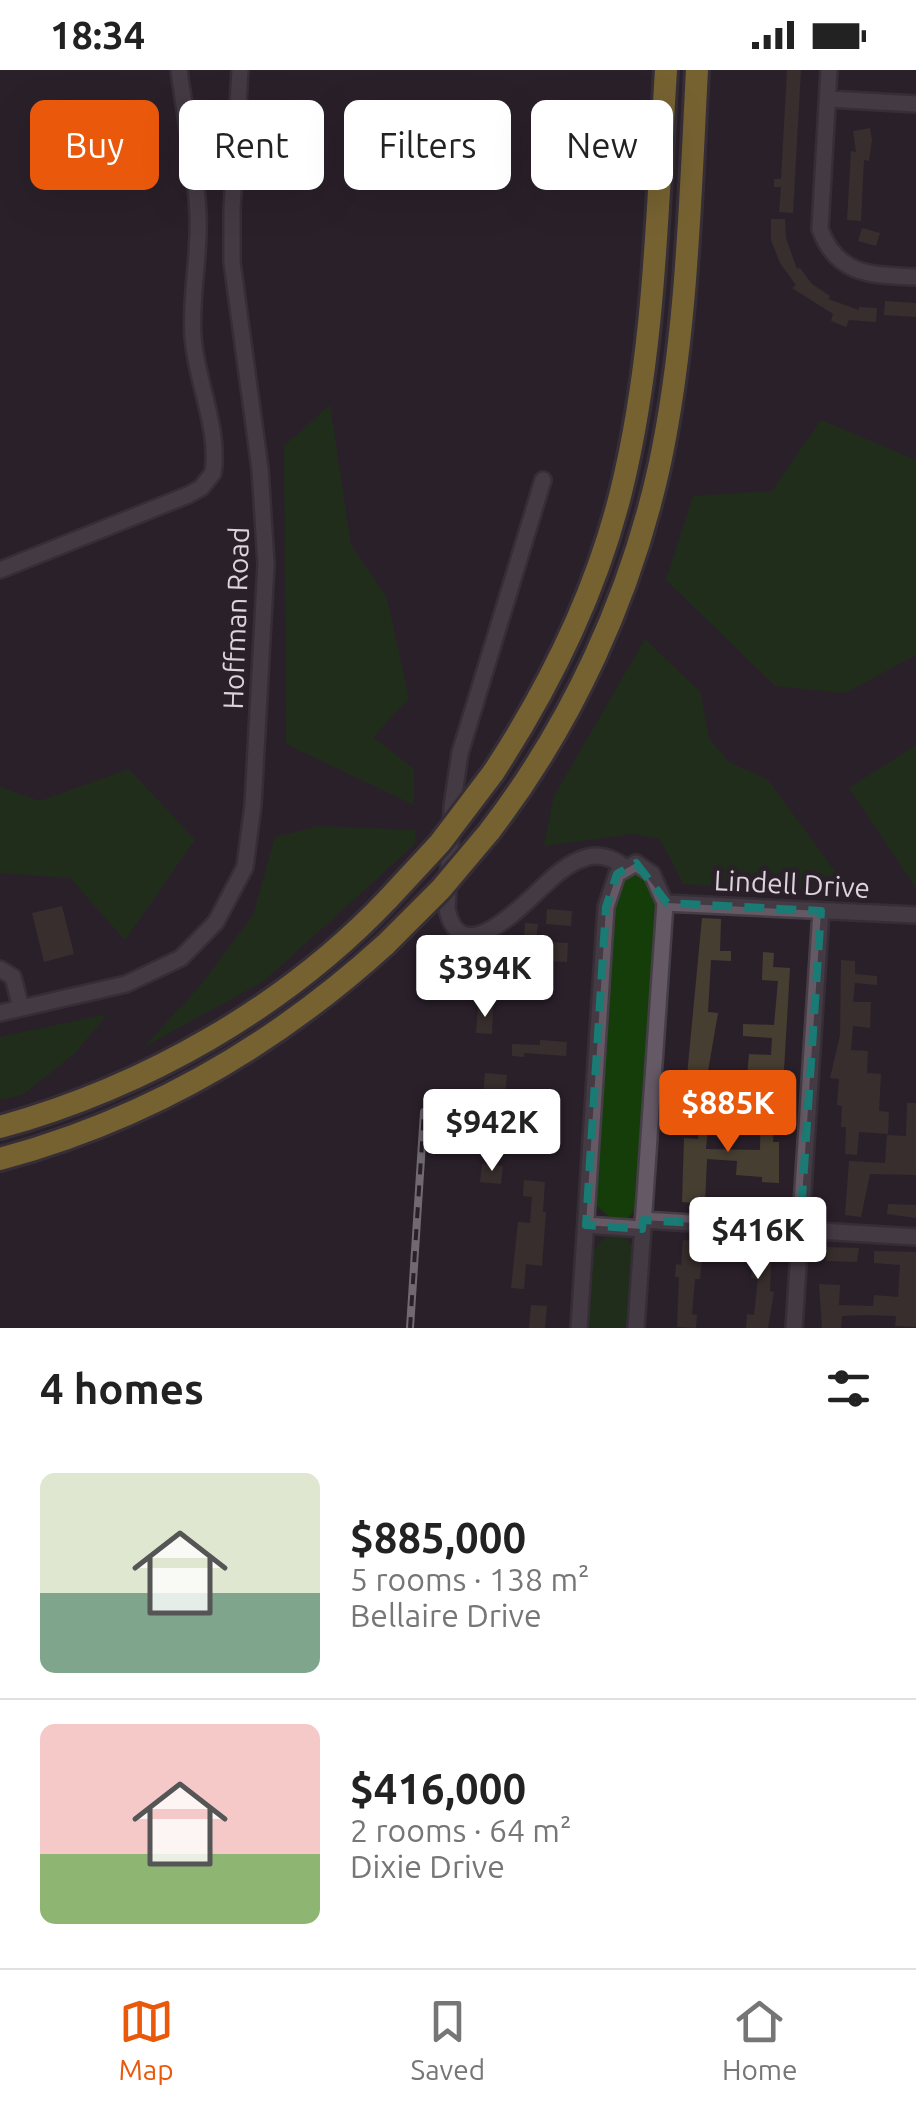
<!DOCTYPE html>
<html lang="en">
<head>
<meta charset="utf-8">
<style>
	:root { --surface:#fff; --page:#f6f6f6; --text:#222; --muted:#767676; --line:#e0e0e0; --accent:#ea580c }
	body { margin:0; font-family:Ubuntu,sans-serif; background:var(--page); color:var(--text); height:100vh; display:flex; flex-direction:column; font-size:38px; white-space:nowrap }
	* { box-sizing:border-box; margin:0 }
	p { font-size:32px; color:var(--muted) }
	.icon { flex:none; width:55px; height:55px; fill:none; stroke:currentColor; stroke-width:2; stroke-linecap:round; stroke-linejoin:round }
	.map { position:relative; height:1258px; overflow:hidden }
	.sheet { display:flex; flex-direction:column; background:var(--surface); flex:1 }
	.sheet>* { flex:none }
	.hud { position:absolute; left:30px; top:30px; width:858px; height:90px; display:flex; gap:20px }
	.price { position:absolute; translate:-50% -85px; padding:0 22px; border-radius:10px; background:#fff; color:#222; font-size:32px; line-height:65px; filter:drop-shadow(0 2px 5px #0008) }
	.price::after { content:''; position:absolute; left:50%; top:60px; width:30px; height:22px; margin-left:-15px; background:inherit; clip-path:polygon(0 0,100% 0,50% 100%) }
	.price.on { background:var(--accent); color:#fff }
	ul { padding:0; list-style:none }
	li { display:flex; align-items:center; gap:30px; height:250px; padding:0 40px }
	li+li { border-top:2px solid var(--line) }
	li span { display:grid; place-items:center; flex:none; width:280px; height:200px; border-radius:15px; color:#555 }
	li>.icon { margin-inline-start:auto }
	span .icon { width:120px; height:120px; fill:#fffc; stroke-width:1 }
	li b { font-size:42px }
	h2 { display:flex; justify-content:space-between; align-items:center; height:120px; padding:0 40px; font-size:42px }
	.tag { padding:0 35px; border-radius:15px; background:var(--surface); box-shadow:0 10px 40px #0002; font-size:35px; line-height:90px }
	.tag.on { background:var(--accent); color:#fff }
	.status { display:flex; justify-content:space-between; align-items:center; height:70px; padding:0 50px; background:var(--surface); direction:ltr }
	.status svg { height:28px; fill:currentColor }
	.dock { display:flex; justify-content:space-around; align-items:center; height:140px; border-top:2px solid var(--line); background:var(--surface); font-size:28px; color:var(--muted) }
	.dock a { display:grid; justify-items:center; gap:5px }
	.dock .on { color:var(--accent) }
	.map>svg:first-child { display:block }
</style>
</head>
<body>
<div class="status"><b>18:34</b><svg viewBox="0 0 49 12"><path d="M0 12V9h3v3zM5 12V6h3v6zM10 12V3h3v9zM15 12V0h3v12zM26 1h20v11H26zM47 4h2v5h-2z"/></svg></div>
<div class="map">
<svg width="916" height="1258" viewBox="0 0 916 1258">
	<rect width="100%" height="100%" fill="#2a202a"/>
	<path fill="#153d0a" d="M330 335 351 475 387 528 409 628 373 667 414 699V735L286 674 284 376Z
		M821 350 916 390V585L845 623 775 616 666 510 693 426 772 421Z
		M645 569 700 622 709 668 729 692 768 710 854 827 683 814 660 769 632 764 544 776 554 726Z
		M916 675V818L849 718Z
		M129 699 195 770 125 870 70 808 0 803V717L40 731Z
		M319 756 415 760V774L264 911 144 977 201 915 253 845 275 767Z
		M635 801 645 805 657 829 659 847 639 1136 627 1149 613 1150 596 1135 595 1124 613 838 621 811Z
		M107 944 75 983 24 1024 0 1030V967Z
		M614 1164C651 1170 634 1231 632 1258H586C588 1230 580 1173 614 1164Z"/>
	<path fill="#473e32" d="M787 0H801L793 143 779 142 781 117H774V109H781Z
		M870 58 872 70 869 91 864 90 861 151 847 150 851 81 856 82 853 61Z
		M771 149H785L786 168 797 199 800 198 812 214 830 226 828 229 859 240V237L877 238 876 252 849 250 846 257 831 251 833 244 792 218 796 215 780 193 771 170Z
		M862 158 880 163 876 176 858 171Z
		M885 231 916 233V247L884 245Z
		M62 836 74 884 44 892 32 843Z
		M547 839 572 841 571 856 546 854Z
		M702 848 721 849 720 881H731V891L711 890 708 942 718 943 707 1007H725V1016L699 1015 698 1038 684 1037Z
		M525 853 538 854 536 871 568 873 567 892 547 891V885L523 883Z
		M763 882 774 883 773 897 790 898 783 1017H769V1007L747 1006 749 984 771 985 772 968 743 966V954L774 955 778 911 762 910Z
		M841 890 855 891V904L877 906V915L855 913 853 932H871L870 958 853 956 851 980 868 981 867 1003 881 1004 879 1041 889 1042 888 1064 859 1062 857 1085 845 1084 846 1057H841L842 1036 837 1035 839 1009 830 1008 840 965Z
		M478 936 493 937 492 964 476 963Z
		M540 970 567 972 566 986 524 983V987L512 986V974L540 975Z
		M485 1003 507 1005 505 1027 483 1025Z
		M907 1033H916V1105L870 1104 861 1147 845 1145 849 1091 885 1093 887 1065 906 1066Z
		M761 1034 772 1036 771 1046H775L773 1072H779V1113L762 1112V1107L736 1105 737 1091 707 1089 705 1134 682 1132 684 1068 698 1069 701 1040 724 1042 723 1050H726L725 1060 708 1059 706 1079 760 1080Z
		M482 1094 503 1096 501 1114 480 1112Z
		M524 1110 545 1112 543 1142H546L542 1196 526 1194 524 1219 511 1218 518 1152 530 1153 532 1127 523 1126Z
		M888 1134 916 1135V1148L887 1144Z
		M683 1170 708 1173 706 1189H702L700 1209H695L692 1244 697 1245 696 1258 677 1257 679 1207H675L676 1194 681 1195Z
		M751 1175 772 1176 770 1221 774 1222 768 1258H746L747 1244 754 1245 758 1209 751 1208 752 1190H729L730 1178H750Z
		M827 1177 859 1178 857 1192 826 1191Z
		M874 1181 916 1182V1257L895 1256 896 1246 866 1245 842 1246 841 1258H822L819 1214 840 1215 839 1235 873 1236 874 1225 898 1227 900 1195 874 1193Z
		M531 1235 547 1236 545 1258H529Z"/>
	<g fill="none" stroke-linecap="round" stroke-linejoin="round">
		<defs>
			<path id="minor" d="M829 0 820 159C837 206 872 205 916 207
				M828 29 916 34
				M543 410 460 683 452 737 447 839C461 905 527 830 548 812 559 801 573 791 588 787 601 784 614 789 625 797
				M0 500 188 425 201 418 213 403C220 359 196 311 193 267 190 226 200 186 198 144 196 97 185 47 179 0
				M665 833 916 845
				M0 899 13 907 21 938
				M0 943 126 914 181 888 216 852 245 797 253 735 266 494 260 399 232 192V140L240 0
				M643 1150 916 1167
				M586 1155 642 1159
				M579 1258 606 837 617 804 636 793 652 804 665 833 636 1258
				M794 1258 821 841"/>
			<path id="highway" d="M493 703C550 616 596 523 621 422 655 284 657 141 666 0
				M489 762C572 654 631 526 660 393 687 265 690 130 697 0
				M0 1057C145 1017 286 937 389 828
				M0 1089C145 1050 275 975 386 874"/>
		</defs>
		<use href="#minor" stroke="#463e46" stroke-width="20"/>
		<use href="#highway" stroke="#463e46" stroke-width="28"/>
		<use href="#minor" stroke="#655965" stroke-width="15"/>
		<use href="#highway" stroke="#d3b13b" stroke-width="22"/>
		<defs>
			<path id="rail" d="M410 1258 424 1042"/>
		</defs>
		<use href="#rail" stroke="#c8c1c7" stroke-width="8"/>
		<use href="#rail" stroke="#2a202a" stroke-width="4" stroke-dasharray="11" stroke-linecap="butt"/>
		<defs>
			<path id="highway-bridge" d="M389 828 440 773 493 703
				M386 874 441 819 489 762"/>
		</defs>
		<use href="#highway-bridge" stroke="#463e46" stroke-width="28" stroke-linecap="butt"/>
		<use href="#highway-bridge" stroke="#d3b13b" stroke-width="22"/>
	</g>
	<path d="M0 0H916V1258H0ZM636 793 667 833 821 841 800 1159 643 1150 642 1159 586 1155 606 837 617 804Z" fill="#2a202a" fill-opacity=".55" fill-rule="evenodd"/>
	<path fill="none" stroke="#197b73" stroke-width="8" stroke-dasharray="20 12" stroke-linejoin="round" d="M636 793 667 833 821 841 800 1159 643 1150 642 1159 586 1155 606 837 617 804Z"/>
	<g text-anchor="middle" stroke-width="10" stroke-linejoin="round" paint-order="stroke">
		<g font-size="28" fill="#dbd4da" stroke="#2a202a">
			<text transform="translate(236 548) rotate(-88)" y="10">Hoffman Road</text>
			<text transform="translate(792 814) rotate(3)" y="10">Lindell Drive</text>
		</g>
	</g>
</svg>
<b class="price" style="left:485px;top:950px">$394K</b>
<b class="price on" style="left:728px;top:1085px">$885K</b>
<b class="price" style="left:492px;top:1104px">$942K</b>
<b class="price" style="left:758px;top:1212px">$416K</b>
<div class="hud">
<a class="tag on">Buy</a>
<a class="tag">Rent</a>
<a class="tag">Filters</a>
<a class="tag">New</a>
</div>
</div>
<section class="sheet">
<h2>4 homes<svg class="icon" aria-label="filters" viewBox="0 0 24 24"><path d="M4 7h16M4 17h16"/><circle cx="9" cy="7" r="2"/><circle cx="15" cy="17" r="2"/></svg></h2>
<ul>
<li><span style="background:linear-gradient(#dfe7d0 60%,#7fa58c 0)"><svg class="icon" aria-label="home" viewBox="0 0 24 24"><path d="M3 11l9-7 9 7M6 9v11h12V9"/></svg></span><div><b>$885,000</b><p>5 rooms · 138 m²</p><p>Bellaire Drive</p></div></li>
<li><span style="background:linear-gradient(#f6c9c9 65%,#8fb573 0)"><svg class="icon" aria-label="home" viewBox="0 0 24 24"><path d="M3 11l9-7 9 7M6 9v11h12V9"/></svg></span><div><b>$416,000</b><p>2 rooms · 64 m²</p><p>Dixie Drive</p></div></li>
</ul>
</section>
<nav class="dock">
<a class="on"><svg class="icon" aria-label="map" viewBox="0 0 24 24"><path d="M3 6l6-2 6 2 6-2v14l-6 2-6-2-6 2zM9 4v14M15 6v14"/></svg>Map</a>
<a><svg class="icon" aria-label="saved" viewBox="0 0 24 24"><path d="M7 4h10v16l-5-4-5 4z"/></svg>Saved</a>
<a><svg class="icon" aria-label="home" viewBox="0 0 24 24"><path d="M3 11l9-7 9 7M6 9v11h12V9"/></svg>Home</a>
</nav>
</body>
</html>
